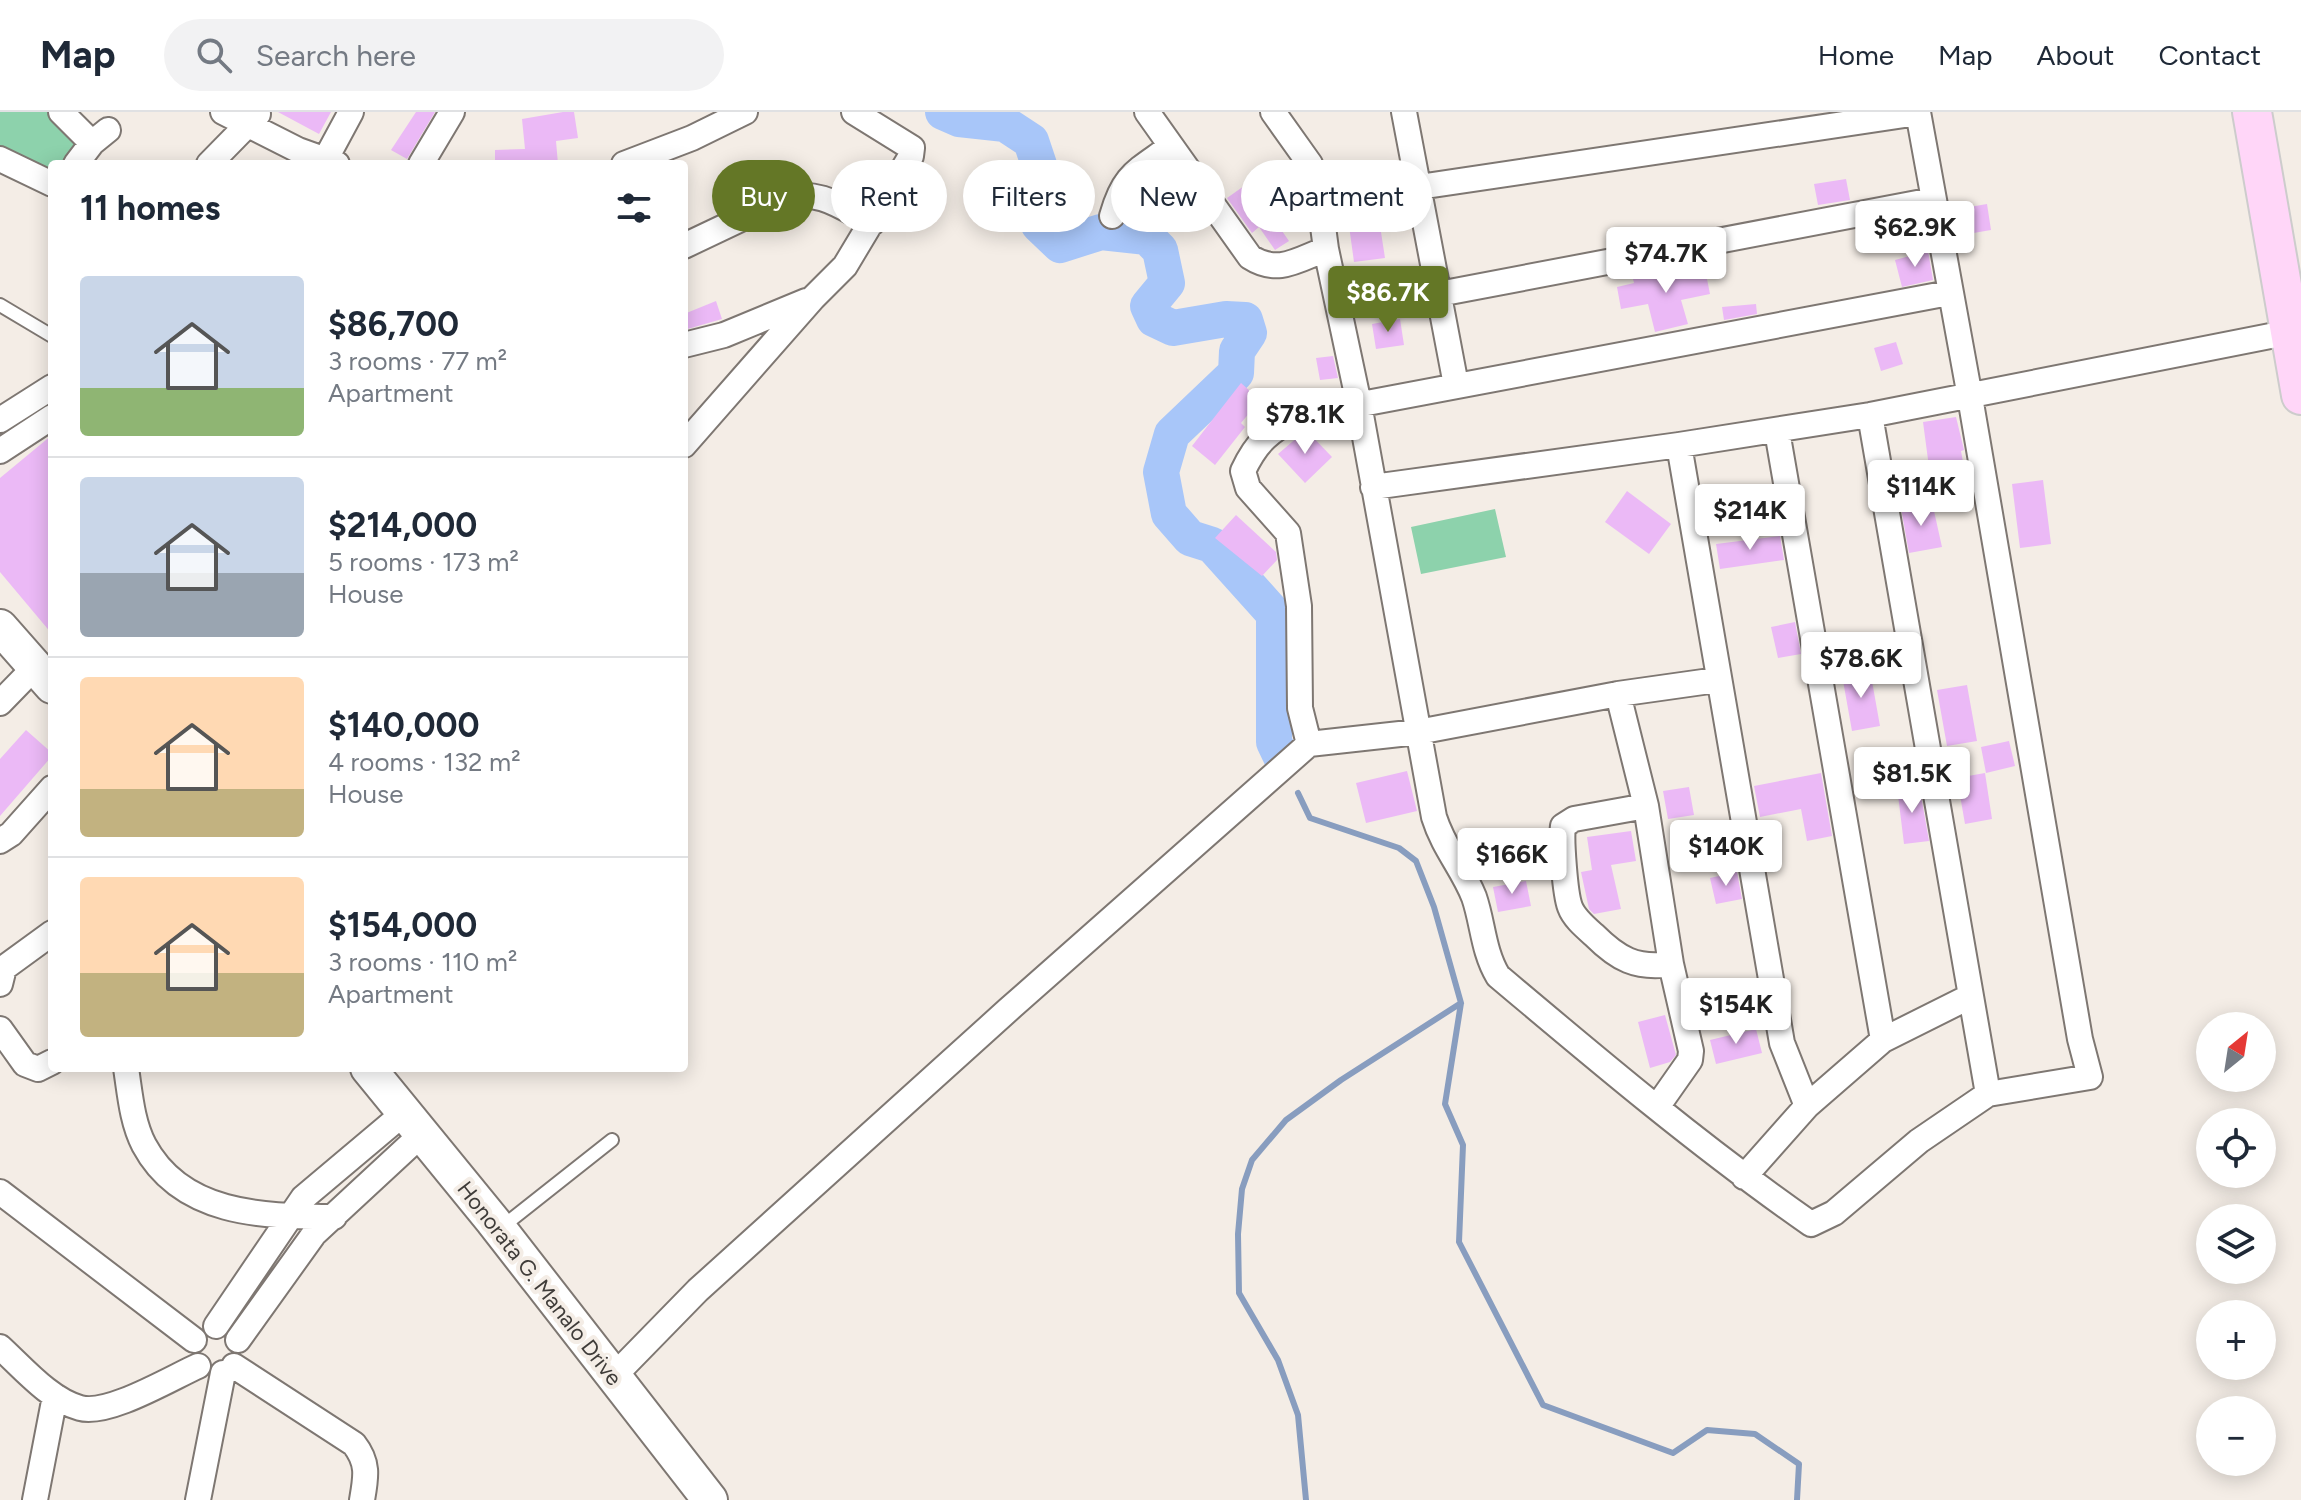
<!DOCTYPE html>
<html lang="en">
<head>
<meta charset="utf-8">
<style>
	:root { --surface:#fff; --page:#f2f2f3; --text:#1f2937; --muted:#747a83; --line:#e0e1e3; --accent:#647726 }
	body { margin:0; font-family:Figtree,sans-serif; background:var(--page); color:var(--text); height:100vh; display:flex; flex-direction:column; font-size:30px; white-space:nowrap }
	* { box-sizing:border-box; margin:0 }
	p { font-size:26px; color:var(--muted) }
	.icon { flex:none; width:44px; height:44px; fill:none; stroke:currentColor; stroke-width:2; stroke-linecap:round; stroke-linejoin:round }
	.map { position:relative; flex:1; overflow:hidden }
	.panel { position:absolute; left:48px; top:48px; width:640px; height:912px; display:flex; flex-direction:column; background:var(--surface); border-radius:8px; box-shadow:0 4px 20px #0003 }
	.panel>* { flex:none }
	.top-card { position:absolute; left:712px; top:48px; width:760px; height:72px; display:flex; gap:16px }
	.needle { width:52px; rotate:30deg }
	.controls { position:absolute; left:2196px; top:900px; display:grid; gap:16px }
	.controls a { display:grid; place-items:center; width:80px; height:80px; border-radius:50%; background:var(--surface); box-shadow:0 4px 20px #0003; font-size:40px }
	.price { position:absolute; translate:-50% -68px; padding:0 18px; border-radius:8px; background:#fff; color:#222; font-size:26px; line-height:52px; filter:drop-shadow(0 2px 4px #0008) }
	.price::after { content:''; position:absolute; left:50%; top:48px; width:24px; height:18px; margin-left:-12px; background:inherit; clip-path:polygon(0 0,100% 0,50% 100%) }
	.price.active { background:var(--accent); color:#fff }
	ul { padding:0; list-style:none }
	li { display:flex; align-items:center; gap:24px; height:200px; padding:0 32px }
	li+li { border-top:2px solid var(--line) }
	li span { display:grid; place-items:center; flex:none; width:224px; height:160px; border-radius:8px; color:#555 }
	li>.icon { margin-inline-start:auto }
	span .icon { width:96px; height:96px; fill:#fffc; stroke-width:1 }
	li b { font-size:34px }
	h2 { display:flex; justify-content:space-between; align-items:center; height:96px; padding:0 32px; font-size:34px }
	.pill { padding:0 28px; border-radius:36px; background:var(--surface); box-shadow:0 4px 20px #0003; font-size:28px; line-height:72px }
	.pill.active { background:var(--accent); color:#fff }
	header { display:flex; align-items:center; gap:48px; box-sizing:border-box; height:112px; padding:0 40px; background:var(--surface); border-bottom:2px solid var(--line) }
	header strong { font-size:38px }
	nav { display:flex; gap:44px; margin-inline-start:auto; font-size:28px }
	.search { width:560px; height:72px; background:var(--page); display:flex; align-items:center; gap:20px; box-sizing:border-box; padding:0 28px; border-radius:44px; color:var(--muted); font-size:30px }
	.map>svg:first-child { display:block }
</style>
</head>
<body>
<header>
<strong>Map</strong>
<div class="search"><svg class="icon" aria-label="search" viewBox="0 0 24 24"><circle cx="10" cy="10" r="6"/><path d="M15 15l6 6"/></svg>Search here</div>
<nav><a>Home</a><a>Map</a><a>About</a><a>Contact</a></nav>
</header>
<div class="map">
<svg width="2301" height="1388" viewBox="0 0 2301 1388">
	<rect width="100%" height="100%" fill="#f4ede6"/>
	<path fill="#8dd2ac" d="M0 0H47L81 35 73 52H52V65L0 38Z
		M1495 397 1506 445 1421 462 1411 415Z"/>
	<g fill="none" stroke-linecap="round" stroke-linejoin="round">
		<path stroke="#889dbf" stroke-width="6" d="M1298 681 1310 706 1399 736 1416 749 1434 795 1461 891 1445 992 1463 1033 1459 1130 1543 1293 1673 1341 1707 1318 1755 1322 1799 1352 1797 1388
			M1306 1388 1298 1303 1278 1248 1239 1181 1238 1122 1242 1077 1252 1048 1286 1008 1341 968 1461 891"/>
		<path stroke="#a8c6f9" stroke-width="36" d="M943 0 959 7 1005 12 1031 29 1044 68 1039 113 1060 133 1101 120 1147 125 1160 138 1167 171 1148 194 1154 207 1173 216 1226 207 1245 208 1249 221 1237 239 1236 261 1172 322 1161 360 1169 402 1190 426 1212 433 1274 502V630L1283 649"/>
	</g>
	<path fill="#ebb9f6" d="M278 0H331L319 22Z
		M416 0H435L407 47 391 38Z
		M563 0H574L578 26 556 29 558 52H495V38L525 37 522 7Z
		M1271 55 1296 90 1273 106 1289 129 1275 138 1259 115 1252 121 1227 86Z
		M1846 67 1850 88 1818 93 1814 72Z
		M1376 88 1385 146 1354 150 1346 92Z
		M1987 92 1991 118 1956 124 1952 98Z
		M1928 139 1933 168 1902 175 1895 148Z
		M1704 152 1710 182 1681 188 1688 212 1655 220 1648 192 1621 197 1617 175 1634 171 1633 167Z
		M716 189 722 207 684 218V202Z
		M1756 192 1757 202 1724 208 1722 195Z
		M1400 207 1404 233 1376 237 1372 212Z
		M1896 230 1903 252 1881 259 1874 236Z
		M1333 244 1338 266 1320 268 1316 246Z
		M1241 271 1260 288 1241 311 1245 315 1215 353 1192 334Z
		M1956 305 1964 338 1961 339 1963 350 1929 355 1923 310Z
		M1306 318 1332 345 1305 371 1278 342Z
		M52 323V522L0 460V366Z
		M2043 368 2051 432 2020 436 2012 372Z
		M1627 379 1671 412 1649 442 1605 410Z
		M1932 390 1942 435 1909 441 1901 396Z
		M1236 403 1276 440 1277 448 1262 464 1215 426Z
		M1780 424 1784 448 1720 457 1716 432Z
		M1795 510 1801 542 1778 546 1771 515Z
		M1870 558 1880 614 1852 619 1842 563Z
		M1967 573 1977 629 1947 634 1937 578Z
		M26 618 52 641V644L0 704V647Z
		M2009 629 2015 654 1986 661 1981 635Z
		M1407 659 1417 699 1366 711 1356 671Z
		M1821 661 1832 724 1807 729 1801 697 1760 705 1754 674Z
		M1985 661 1992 707 1965 712 1957 666Z
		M1919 672 1929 729 1904 732 1897 675Z
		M1689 675 1694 703 1668 707 1663 679Z
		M1631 719 1636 749 1611 753 1621 797 1594 802 1589 797 1581 760 1592 758 1587 725Z
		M1737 760 1742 787 1716 792 1710 766Z
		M1526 769 1531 794 1498 800 1493 775Z
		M1665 903 1676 943 1670 950 1650 956 1638 910Z
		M1756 917 1762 941 1716 952 1710 928Z"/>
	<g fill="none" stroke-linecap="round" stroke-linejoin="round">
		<defs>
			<path id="lane" d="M0 193 52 224
				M502 1115 612 1028"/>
			<path id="street" d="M61 0 92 31
				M223 0 298 38 337 52
				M1147 0 1250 145C1278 163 1297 148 1326 137
				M1273 0 1310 52 1317 70 1326 137 1359 292 1434 705C1444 737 1462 755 1474 785 1483 811 1483 839 1498 864 1600 950 1702 1036 1811 1112L1834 1101 1919 1029 1988 982 2090 965 2080 927 1970 285 1918 0
				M1404 0 1456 273
				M0 47 52 72
				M76 52 92 31 108 18
				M209 52 258 2
				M323 52 351 0
				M421 52 452 0
				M624 52 692 26 745 0
				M1419 75 1918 1
				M1112 104C1124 62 1136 60 1170 35
				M684 134 785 86C820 77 841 95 872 111
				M1439 182 1933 88
				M684 233 724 223 806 189
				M1870 303 1988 982
				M0 308 52 275
				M1777 319 1883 928
				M684 333 813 186 845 154 911 44 912 36 854 0
				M1679 333 1782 931 1807 994
				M0 339 52 305
				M1373 375 1679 333 1870 303 2291 220
				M1618 582 1646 694 1671 852 1691 939 1690 948 1657 995
				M0 591 35 555
				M1309 632 1300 596 1299 494 1288 421 1248 376 1243 359C1257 329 1270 319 1298 304L1949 181
				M1646 694 1574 707 1563 714C1561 727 1565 782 1570 795 1574 806 1585 815 1594 823 1618 847 1636 857 1671 852
				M0 729 11 722 52 676
				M0 872 4 856 52 821
				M0 917 25 952 38 957 52 950
				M126 956C130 982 132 1010 144 1033 182 1104 264 1104 334 1105
				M1744 1065 1807 994 1883 928 1969 885
				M0 1080 194 1228
				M216 1214 303 1086 404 1001
				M238 1228 314 1122 422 1022
				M0 1235C23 1256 50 1288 80 1296 108 1304 171 1266 198 1254
				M234 1254 354 1332C369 1351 366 1365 362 1388
				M613 1265 698 1178 1008 898 1309 632 1418 620 1618 582 1717 568
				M35 1388 55 1284
				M198 1388 223 1261"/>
			<path id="secondary" d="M0 515 52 574
				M368 956 493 1109 710 1388"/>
			<path id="primary" d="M2252 0 2301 283"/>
		</defs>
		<use href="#lane" stroke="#7e7772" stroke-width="16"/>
		<use href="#street" stroke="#7e7772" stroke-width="28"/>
		<use href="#secondary" stroke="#7e7772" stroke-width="38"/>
		<use href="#primary" stroke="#cdcccc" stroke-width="42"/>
		<use href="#lane" stroke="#fff" stroke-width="12"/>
		<use href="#street" stroke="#fff" stroke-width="24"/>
		<use href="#secondary" stroke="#fff" stroke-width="34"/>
		<use href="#primary" stroke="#ffd6f8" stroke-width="38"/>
	</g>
	<g text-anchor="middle" stroke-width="8" stroke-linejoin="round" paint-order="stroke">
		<g font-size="22" fill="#3f3c39" stroke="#f4ede6">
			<text transform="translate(540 1171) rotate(52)" y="8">Honorata G. Manalo Drive</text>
		</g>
	</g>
</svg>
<div class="controls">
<a><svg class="needle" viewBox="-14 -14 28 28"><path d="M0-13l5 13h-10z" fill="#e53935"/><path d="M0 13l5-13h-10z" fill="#747a83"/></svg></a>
<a><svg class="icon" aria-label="locate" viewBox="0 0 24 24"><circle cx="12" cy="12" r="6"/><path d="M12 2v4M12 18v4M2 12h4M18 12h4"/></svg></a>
<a><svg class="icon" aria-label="layers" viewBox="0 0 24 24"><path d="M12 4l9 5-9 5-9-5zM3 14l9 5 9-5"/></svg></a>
<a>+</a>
<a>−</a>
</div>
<b class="price" style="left:1915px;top:157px">$62.9K</b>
<b class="price" style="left:1666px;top:183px">$74.7K</b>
<b class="price active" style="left:1388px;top:222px">$86.7K</b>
<b class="price" style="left:1305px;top:344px">$78.1K</b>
<b class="price" style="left:1921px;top:416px">$114K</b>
<b class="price" style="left:1750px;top:440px">$214K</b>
<b class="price" style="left:1861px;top:588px">$78.6K</b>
<b class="price" style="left:1912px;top:703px">$81.5K</b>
<b class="price" style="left:1726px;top:776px">$140K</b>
<b class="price" style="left:1512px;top:784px">$166K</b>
<b class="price" style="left:1736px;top:934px">$154K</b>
<div class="top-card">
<a class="pill active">Buy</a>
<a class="pill">Rent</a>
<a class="pill">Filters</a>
<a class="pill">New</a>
<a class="pill">Apartment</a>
</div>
<section class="panel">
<h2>11 homes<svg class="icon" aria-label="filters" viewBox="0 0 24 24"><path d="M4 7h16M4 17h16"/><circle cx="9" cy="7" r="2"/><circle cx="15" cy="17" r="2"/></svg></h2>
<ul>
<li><span style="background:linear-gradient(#c9d6e8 70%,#8fb573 0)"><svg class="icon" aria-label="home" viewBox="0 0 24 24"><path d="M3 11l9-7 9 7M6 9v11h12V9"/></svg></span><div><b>$86,700</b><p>3 rooms · 77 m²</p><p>Apartment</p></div></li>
<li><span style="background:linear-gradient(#c9d6e8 60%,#9aa5b1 0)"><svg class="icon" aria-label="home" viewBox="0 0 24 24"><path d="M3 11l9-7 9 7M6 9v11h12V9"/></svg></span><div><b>$214,000</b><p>5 rooms · 173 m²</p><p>House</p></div></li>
<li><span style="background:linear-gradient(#ffd9b3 70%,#c2b280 0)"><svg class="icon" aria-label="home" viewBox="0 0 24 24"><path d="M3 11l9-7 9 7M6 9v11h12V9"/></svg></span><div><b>$140,000</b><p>4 rooms · 132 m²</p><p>House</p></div></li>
<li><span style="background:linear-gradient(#ffd9b3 60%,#c2b280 0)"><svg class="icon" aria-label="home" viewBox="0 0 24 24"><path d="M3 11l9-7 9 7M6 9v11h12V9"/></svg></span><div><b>$154,000</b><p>3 rooms · 110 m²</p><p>Apartment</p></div></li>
</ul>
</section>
</div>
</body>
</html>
